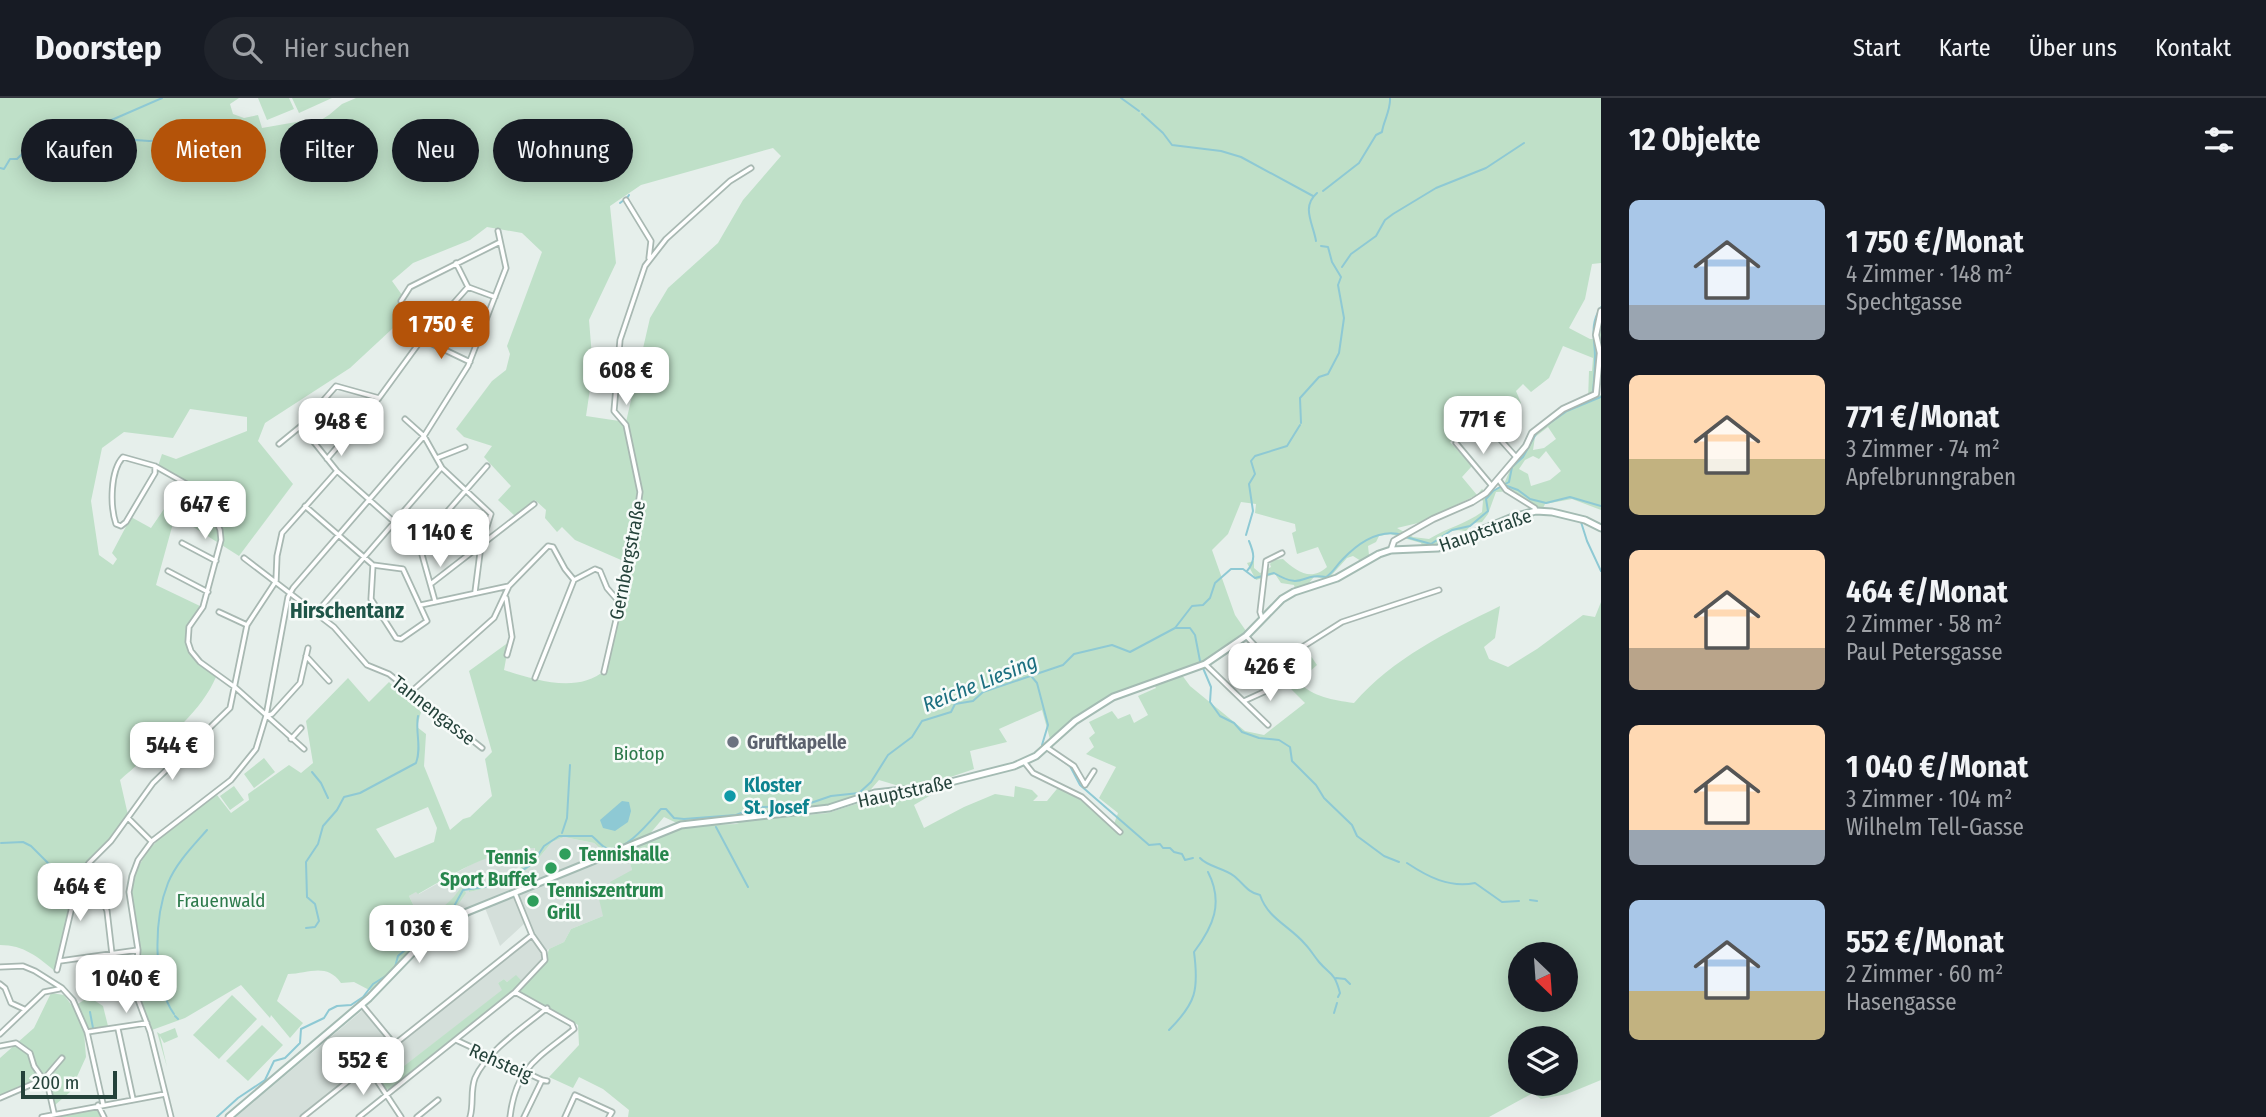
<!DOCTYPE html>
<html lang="de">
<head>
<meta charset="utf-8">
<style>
	:root { --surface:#171b24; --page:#20242c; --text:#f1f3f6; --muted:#9ea1a6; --line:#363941; --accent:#b45309 }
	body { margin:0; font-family:"Fira Sans Condensed",sans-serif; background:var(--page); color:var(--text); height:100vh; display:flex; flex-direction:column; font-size:26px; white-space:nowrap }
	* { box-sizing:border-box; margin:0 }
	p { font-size:23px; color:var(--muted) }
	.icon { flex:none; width:38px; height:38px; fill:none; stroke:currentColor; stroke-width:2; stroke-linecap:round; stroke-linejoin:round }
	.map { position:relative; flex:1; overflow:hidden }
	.sheet { display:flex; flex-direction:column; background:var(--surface); width:665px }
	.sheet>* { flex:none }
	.guide { position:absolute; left:21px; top:21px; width:665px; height:63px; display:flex; gap:14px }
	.needle { width:46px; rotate:155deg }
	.tools { position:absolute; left:1508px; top:844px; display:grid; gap:14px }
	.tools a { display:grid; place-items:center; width:70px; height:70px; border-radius:50%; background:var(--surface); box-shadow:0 4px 18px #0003; font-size:35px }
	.scale { position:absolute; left:21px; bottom:18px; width:96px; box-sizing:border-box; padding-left:7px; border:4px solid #24423a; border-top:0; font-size:19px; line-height:24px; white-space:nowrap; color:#24423a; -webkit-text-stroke:5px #f7fbf9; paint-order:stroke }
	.price { position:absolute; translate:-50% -60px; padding:0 16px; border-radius:14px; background:#fff; color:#222; font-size:23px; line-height:46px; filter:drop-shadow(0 2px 4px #0008) }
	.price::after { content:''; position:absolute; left:50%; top:42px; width:21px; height:16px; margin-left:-10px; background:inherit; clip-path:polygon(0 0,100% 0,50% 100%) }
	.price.on { background:var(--accent); color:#fff }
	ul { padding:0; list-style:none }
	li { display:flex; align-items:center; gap:21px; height:175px; padding:0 28px }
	li span { display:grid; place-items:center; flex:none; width:196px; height:140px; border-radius:10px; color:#555 }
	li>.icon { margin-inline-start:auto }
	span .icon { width:84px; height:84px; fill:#fffc; stroke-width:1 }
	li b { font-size:30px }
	h2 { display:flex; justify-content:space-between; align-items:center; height:84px; padding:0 28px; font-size:30px }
	.chip { padding:0 24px; border-radius:32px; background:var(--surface); box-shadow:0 4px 18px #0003; font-size:24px; line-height:63px }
	.chip.on { background:var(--accent); color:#fff }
	header { display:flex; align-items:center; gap:42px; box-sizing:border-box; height:98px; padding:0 35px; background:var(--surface); border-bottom:2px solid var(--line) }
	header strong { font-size:33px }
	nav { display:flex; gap:38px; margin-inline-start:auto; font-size:24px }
	.search { width:490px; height:63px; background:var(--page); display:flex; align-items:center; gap:18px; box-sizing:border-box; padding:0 24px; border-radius:38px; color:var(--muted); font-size:26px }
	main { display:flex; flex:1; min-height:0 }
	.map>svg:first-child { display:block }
</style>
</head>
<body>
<header>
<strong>Doorstep</strong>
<div class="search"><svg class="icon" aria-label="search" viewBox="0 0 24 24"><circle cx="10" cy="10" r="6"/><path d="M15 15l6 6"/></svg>Hier suchen</div>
<nav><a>Start</a><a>Karte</a><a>Über uns</a><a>Kontakt</a></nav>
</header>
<main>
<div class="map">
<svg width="1601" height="1019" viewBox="0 0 1601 1019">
	<rect width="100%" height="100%" fill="#e6efeb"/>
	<path fill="#d4dfda" d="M564 739 594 745 609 758 626 751 632 772 615 795 603 818 571 831 564 844 545 853 533 835 530 836 543 855 542 861 534 872 522 883 516 878 507 884 504 881 498 885 503 892 382 985 371 969 307 1019H236L364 911 392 947 530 836 525 825 500 848 485 810 448 830 441 820 455 811 465 795 463 790 440 813 423 821 419 819 409 798 417 793 419 796 479 762 514 750 535 749 531 761 512 773 491 784 467 788 469 794 492 789 525 773 533 767 552 744Z"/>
	<path fill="#bfe0c8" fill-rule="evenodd" d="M0 0H239L230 6 233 16 244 20 258 17 262 30 302 23 316 25 329 17 342 6 356 0H1601V165L1592 166 1585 201 1569 230 1590 241H1598L1601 217V287H1597V298L1601 297V412L1572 401 1545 406 1543 410H1539L1516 397 1515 393 1496 394 1488 416 1482 424 1473 425 1466 433C1450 430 1446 435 1438 448L1423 449 1421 445 1390 436 1379 438 1376 444 1368 448 1369 457 1361 463 1353 458 1347 460 1328 481 1314 479 1308 486 1295 491 1294 487 1281 485 1275 476 1256 482 1247 465 1254 463V470L1260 475 1271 469 1270 466 1273 462 1283 461C1296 473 1311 484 1327 469L1318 449 1297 456 1292 435 1296 433 1295 426 1255 415 1256 406 1241 404 1228 436 1212 452 1235 517 1246 533 1204 563 1179 573 1190 588 1245 633 1264 637 1305 605 1288 588 1292 583 1279 569 1306 551 1317 567 1298 584C1314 599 1332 602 1354 605 1393 560 1447 534 1500 508L1495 540 1484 549 1489 561 1508 569 1537 551 1583 517 1595 519 1601 504V982L1567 996 1541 1001 1533 995 1489 1019H628L629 1012 603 991 579 979 573 990 549 979 579 947 578 927 518 893 545 864 549 851 564 844 571 831 603 818 599 801 614 795 610 784 632 772 626 752 681 731 698 727 739 726 725 722 679 726 664 719 648 738 609 758 594 745 564 739 552 744 533 767 525 773 492 789 469 794 467 788C486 787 534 772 535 750 491 751 456 775 418 796L416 794 409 798 419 819 423 821C441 812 452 803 462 788L466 795 455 811 442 820 444 824 419 844 373 894 354 884 341 885C326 864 308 876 288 876L277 903 303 925 290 940 271 917 270 920 241 887 185 920 152 932C146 917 138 902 138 886 138 875 142 864 141 854 139 836 132 818 132 800 132 749 180 724 217 697L231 715 249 702 248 696 289 667 301 675 313 665 306 623 348 580 369 604 389 584 421 614 417 629 426 636 424 668 450 732 463 721 470 719 492 698 485 661 492 654 469 573 509 544 504 572C535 582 578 596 605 572L628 465 575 442 562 429 557 434 545 420 546 412 535 402 516 419 498 402 511 388 484 359 492 348 464 339 456 331 492 283 506 272 510 256 507 248 542 154 522 135 487 129 470 142 413 165 392 183 402 197 399 202 406 218 350 270 265 325 258 343 293 386 239 458 187 425 202 391 158 368 162 356 176 361 247 333V319L190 311 173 340 124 334 102 350 91 403 99 457 113 467 117 461 112 455 131 419 151 430 164 411 175 418 156 487 200 508C177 542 187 556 216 579 199 619 152 653 120 682L128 717 110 743 77 778 56 874C38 859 24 847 0 847ZM773 50 781 58 743 102 718 145 668 190 650 220 626 324 586 318 593 271 589 222 616 165 610 108 641 87ZM1563 248 1593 260 1592 273H1589L1588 302 1558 317 1533 335 1525 353 1510 372 1504 386 1488 396 1482 391 1477 397 1462 379 1472 368 1450 344 1494 309 1502 317 1521 305 1516 293 1523 286 1531 294 1549 280ZM1548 329 1556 341 1544 350 1533 352 1535 339ZM1546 353 1561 373 1550 382 1531 388 1528 376 1519 371 1525 362 1533 358 1539 361ZM1477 397 1483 403 1482 414C1465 426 1447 430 1429 441L1413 439 1397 430 1418 425ZM1152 582 1156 590 1138 598 1148 617 1134 625 1130 616 1118 621 1112 613 1089 624 1095 635 1089 640 1094 649 1086 656 1116 669 1099 700 1118 715 1114 726 1061 686 1047 703H1033L1038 698 1032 692 1015 688 1014 699 995 696 964 709 924 730 914 707 931 697 933 691 881 698 828 715 783 719 866 697 879 682 909 691 934 688 936 684 974 671 970 653 1007 644 999 631 1042 612 1050 641 1107 599ZM428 709 437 730 434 744 395 760 376 731ZM1521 856H1566V901H1521ZM1521 940H1566V985H1521Z
		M258 0H289L294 11 267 22Z
		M292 0H332L299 15Z
		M264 660 275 674 254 690 244 676Z
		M234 688 244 702 230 712 220 698Z
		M516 877 522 883 512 893 389 991H385L382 985 502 892 498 885 504 881 507 884Z
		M51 895 64 897 73 909 89 899 103 908 108 928 84 934 86 959 70 994 55 1007 49 983 19 988 0 998V960L34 930Z
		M232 897 257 921 219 961 193 937Z
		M262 927 283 947 248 983 226 963Z
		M175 930 178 939 164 945 160 938 167 969 157 934 160 936Z
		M97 1010 102 1019H52L55 1017Z"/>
	<path fill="#8ec9d4" d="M622 703 629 704 631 713 628 724 615 733 603 730 600 722Z"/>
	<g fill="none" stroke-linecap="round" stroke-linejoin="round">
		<path stroke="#8ec9d4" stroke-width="2" d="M1121 0 1139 13
			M1142 16 1163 35 1172 47 1221 53 1241 59 1313 98
			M91 31C146 51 168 43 222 28
			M0 70 4 71 10 61H17L23 55 57 39 107 24 162 0
			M1323 93 1359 65 1376 37 1382 34C1383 24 1391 12 1390 0
			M627 100 629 97
			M620 105 624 102
			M1316 143C1313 125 1301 109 1317 95
			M1342 169 1351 156 1376 138 1385 122 1393 116 1436 90 1486 70 1524 45
			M1593 294C1594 283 1595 271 1595 259 1595 241 1589 227 1601 209
			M1301 325 1300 300 1319 279 1328 276 1339 255 1344 220 1338 187 1341 179 1332 164 1328 149 1321 148
			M1507 388 1518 392 1530 401 1546 405 1570 399 1601 408
			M1581 424 1587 443 1601 473
			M1246 437 1253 413 1249 386 1255 376 1251 363 1255 358 1287 348 1300 327
			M1406 439 1431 446 1452 432 1470 428 1488 413 1486 401 1493 393 1509 384 1512 369 1523 359 1537 334 1567 313 1601 299
			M1247 473C1256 462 1254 455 1249 443
			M1176 530H1190L1195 537 1200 563
			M1203 570 1211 589 1210 604 1220 618 1234 625 1242 634 1259 640 1279 642 1290 649 1292 663 1316 687 1324 700 1352 727 1357 738 1384 758 1399 764
			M1032 579 1037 585 1048 627 1042 647
			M1048 653 1070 668 1080 687 1149 747 1160 746 1163 750H1170L1174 754 1182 756 1185 762 1193 760
			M312 674 321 685 328 700
			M716 729 748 789
			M562 735 567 720 570 667
			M1 745 23 744 31 748 48 765 75 784
			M1200 760C1208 769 1224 770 1234 778 1243 785 1248 795 1260 797 1268 821 1290 828 1305 846 1310 851 1314 858 1319 864 1331 878 1334 873 1340 895L1338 899
			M1407 765C1428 779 1449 790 1475 785L1502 804 1519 803
			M1530 802 1537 803
			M306 830 315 829 319 823 315 806 307 799 306 764 318 746 323 728 337 712 344 699 360 695 416 665C422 649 415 634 418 618
			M395 869 398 858 410 848 424 830 425 825 452 812 463 792 491 788 526 770 532 766 544 748 559 738H592C596 741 601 748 606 750 623 758 652 721 661 711H666L674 720 684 721 736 717 757 709 802 708 831 698 859 695 871 684 888 657 912 639 922 623 951 614 955 606 973 603 983 594 1063 567 1074 556 1112 547 1130 554 1175 530 1192 508 1203 507 1210 500 1215 485 1231 471H1243L1255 480 1274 475C1304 493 1301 474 1326 479 1333 475 1336 468 1342 462 1358 445 1379 430 1403 437
			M1336 880 1345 881 1350 886
			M90 914 93 930
			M1334 915 1337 905
			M174 916C152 885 154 820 168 785 176 765 193 748 207 732
			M175 918 178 921
			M1169 932C1196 905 1199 892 1194 854 1213 829 1224 805 1208 774
			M217 1019 238 1000 265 982 274 963 285 960 300 945 301 931 324 920 329 912 337 908 351 907 363 899 373 886 389 876"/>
		<defs>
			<path id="minor" d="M626 102 651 143 649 160
				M456 165 468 189 495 199
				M401 203 410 189 500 144
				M422 241 470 264
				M405 321 424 338 442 370 491 416 481 447 475 494
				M301 328 337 373 419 446 435 503
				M1490 330 1516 359
				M1456 345 1492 388
				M279 346 301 328 336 288 379 300
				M437 360 465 349
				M327 361 379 300 422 241 468 189
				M155 368V375L126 424 121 428 116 426C110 408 110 373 123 359L155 368 206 397 220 432 221 442 203 509 189 529 188 544 191 553 200 564 236 590 304 651
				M1498 381 1506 392 1535 410 1536 413
				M305 408 373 467 371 501 396 540 401 541 427 523 403 471 373 467
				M187 417 192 412 199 391
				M182 445 216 463
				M419 446 487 368
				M244 460 334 529 367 567 389 576 482 650
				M168 473 208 494
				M432 485 534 406
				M506 500 512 539 507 557
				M421 507 509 488 548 448 553 449 565 471 574 482 595 471 600 473 607 490 620 505
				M219 514 247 527
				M317 514 441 370
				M1262 520 1260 514 1266 463 1282 455
				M306 558 329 583
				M1205 566 1268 627
				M1274 567 1342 524 1439 492
				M604 574 631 457 640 394 626 327 614 313 620 242 645 168 666 141 730 83 751 70
				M535 580 574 482
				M412 593 494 520 509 488
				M1244 603 1288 583 1246 538
				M266 618 272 616 300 585 308 550
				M291 641 301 630
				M1046 649 1074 668 1085 687 1094 673
				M1025 665 1033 675 1082 699 1120 734
				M128 720 151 743
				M76 787 103 803 107 813 112 856
				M60 863 138 852
				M0 869 23 868 35 873 62 890 73 902 87 934 103 1006
				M57 872 79 779 89 765 111 743 153 685 230 610 247 527 276 483 277 458 282 435 337 373
				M0 886 5 890 11 905 24 911
				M362 907 395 947
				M118 931 133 1001
				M87 934 147 925
				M0 936 44 894 59 891
				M456 942 542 982 547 983
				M0 948 16 945 30 955 34 968 48 988 54 1015
				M368 969 401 1019
				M0 1000 44 981 62 960
				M98 1007 104 1019
				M42 1019 165 996
				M171 1019 150 934 138 902 136 882 138 852 129 794 132 778 138 762 152 743 231 682 256 651 266 618 288 499 293 490 424 338 468 268 506 170 498 133
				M303 1019 532 837
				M359 1019 515 894 545 862 544 854 532 837 515 795
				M417 1019 438 1002
				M470 1019C474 1006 470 993 475 980 486 954 525 928 547 910
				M510 1019C516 969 537 961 574 931L572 926 515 894
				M524 1019 542 982
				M565 1019 575 997 612 1014 609 1019"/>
			<path id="tertiary" d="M1391 452 1394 443 1433 421 1472 404 1486 395 1526 348 1532 335 1563 311 1596 296 1600 255 1596 237 1601 213"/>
			<path id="secondary" d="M229 1019 369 900 421 846 446 826 467 814 681 727 829 710 875 695 931 689 1014 668 1036 658 1075 623 1113 599 1205 566 1246 538 1282 501 1294 494 1337 480 1379 456 1391 452 1438 450 1513 419 1536 413 1552 414 1585 422 1601 430"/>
		</defs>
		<use href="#minor" stroke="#a8b8b2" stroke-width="7"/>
		<use href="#tertiary" stroke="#a8b8b2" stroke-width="8"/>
		<use href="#secondary" stroke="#a4bbb3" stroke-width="9"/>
		<use href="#minor" stroke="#fff" stroke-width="3.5"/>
		<use href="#tertiary" stroke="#fff" stroke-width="4.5"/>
		<use href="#secondary" stroke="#fff" stroke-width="5"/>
	</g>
	<circle fill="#6b7280" stroke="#f7fbf9" stroke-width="2.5" cx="733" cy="644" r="7"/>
	<circle fill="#0f9aa8" stroke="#f7fbf9" stroke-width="2.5" cx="730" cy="698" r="7"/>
	<g fill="#2e9e5b" stroke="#f7fbf9" stroke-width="2.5">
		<circle cx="565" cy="756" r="7"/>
		<circle cx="551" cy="770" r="7"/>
		<circle cx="533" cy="803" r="7"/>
	</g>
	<g text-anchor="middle" stroke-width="5" stroke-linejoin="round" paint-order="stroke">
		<g font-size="19" fill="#24423a" stroke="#f7fbf9">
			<text transform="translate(1485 432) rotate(-19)" y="7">Hauptstraße</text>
			<text transform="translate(627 462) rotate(-79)" y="7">Gernbergstraße</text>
			<text transform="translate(434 612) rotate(38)" y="7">Tannengasse</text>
			<text transform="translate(905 693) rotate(-12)" y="7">Hauptstraße</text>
			<text transform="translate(501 964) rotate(24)" y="7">Rehsteig</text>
		</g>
		<g font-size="19" font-weight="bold" fill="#5b616d" stroke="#f7fbf9" text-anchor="start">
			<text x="747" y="651">Gruftkapelle</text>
		</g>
		<g font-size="19" fill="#2d7a4b" stroke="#f7fbf9">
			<text x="639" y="662">Biotop</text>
			<text x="221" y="809">Frauenwald</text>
		</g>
		<g font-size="19" font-weight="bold" fill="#0d838f" stroke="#f7fbf9" text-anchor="start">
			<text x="744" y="694">Kloster<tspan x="744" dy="22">St. Josef</tspan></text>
		</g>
		<g font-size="19" font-weight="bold" fill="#27864d" stroke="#f7fbf9" text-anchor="start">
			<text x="579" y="763">Tennishalle</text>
			<text x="537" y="766" text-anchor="end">Tennis<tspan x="537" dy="22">Sport Buffet</tspan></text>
			<text x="547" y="799">Tenniszentrum<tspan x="547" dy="22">Grill</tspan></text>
		</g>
		<g font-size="21" font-weight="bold" fill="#1f5548" stroke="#f7fbf9">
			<text x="347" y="520">Hirschentanz</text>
		</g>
		<g font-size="21" font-style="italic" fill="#1c6f80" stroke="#f7fbf9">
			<text transform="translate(980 585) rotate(-22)" y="7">Reiche Liesing</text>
		</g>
	</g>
</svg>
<div class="tools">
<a><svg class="needle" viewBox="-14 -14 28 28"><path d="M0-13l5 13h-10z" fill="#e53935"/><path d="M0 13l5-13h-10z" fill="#9ea1a6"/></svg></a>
<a><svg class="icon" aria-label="layers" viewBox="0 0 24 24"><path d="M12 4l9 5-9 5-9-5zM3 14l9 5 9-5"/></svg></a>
</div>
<div class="scale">200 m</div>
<b class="price on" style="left:441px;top:263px">1 750 €</b>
<b class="price" style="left:626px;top:309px">608 €</b>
<b class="price" style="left:1483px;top:358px">771 €</b>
<b class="price" style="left:341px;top:360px">948 €</b>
<b class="price" style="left:205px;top:443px">647 €</b>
<b class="price" style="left:440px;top:471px">1 140 €</b>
<b class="price" style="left:1270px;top:605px">426 €</b>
<b class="price" style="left:172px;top:684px">544 €</b>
<b class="price" style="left:80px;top:825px">464 €</b>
<b class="price" style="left:419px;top:867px">1 030 €</b>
<b class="price" style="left:126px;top:917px">1 040 €</b>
<b class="price" style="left:363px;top:999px">552 €</b>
<div class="guide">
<a class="chip">Kaufen</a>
<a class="chip on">Mieten</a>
<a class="chip">Filter</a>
<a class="chip">Neu</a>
<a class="chip">Wohnung</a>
</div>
</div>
<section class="sheet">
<h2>12 Objekte<svg class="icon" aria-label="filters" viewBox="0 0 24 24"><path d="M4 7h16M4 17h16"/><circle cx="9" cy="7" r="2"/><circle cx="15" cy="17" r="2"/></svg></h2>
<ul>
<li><span style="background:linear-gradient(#a9c7e8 75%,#9aa5b1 0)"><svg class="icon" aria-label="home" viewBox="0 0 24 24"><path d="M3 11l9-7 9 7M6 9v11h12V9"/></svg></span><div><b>1 750 €/Monat</b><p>4 Zimmer · 148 m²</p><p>Spechtgasse</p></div></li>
<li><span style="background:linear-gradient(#ffd9b3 60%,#c2b280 0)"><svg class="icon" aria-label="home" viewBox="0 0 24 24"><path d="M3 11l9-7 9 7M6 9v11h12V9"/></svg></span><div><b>771 €/Monat</b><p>3 Zimmer · 74 m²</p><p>Apfelbrunngraben</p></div></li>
<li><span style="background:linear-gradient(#ffd9b3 70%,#b9a48a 0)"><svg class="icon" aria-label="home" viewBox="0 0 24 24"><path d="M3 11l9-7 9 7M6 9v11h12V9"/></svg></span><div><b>464 €/Monat</b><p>2 Zimmer · 58 m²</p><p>Paul Petersgasse</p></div></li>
<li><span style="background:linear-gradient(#ffd9b3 75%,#9aa5b1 0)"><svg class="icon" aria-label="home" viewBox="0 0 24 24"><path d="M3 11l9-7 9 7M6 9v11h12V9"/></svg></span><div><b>1 040 €/Monat</b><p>3 Zimmer · 104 m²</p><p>Wilhelm Tell-Gasse</p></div></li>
<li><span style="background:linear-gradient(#a9c7e8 65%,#c2b280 0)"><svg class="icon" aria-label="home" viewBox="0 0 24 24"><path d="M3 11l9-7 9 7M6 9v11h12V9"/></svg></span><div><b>552 €/Monat</b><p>2 Zimmer · 60 m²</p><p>Hasengasse</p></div></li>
</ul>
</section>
</main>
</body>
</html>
